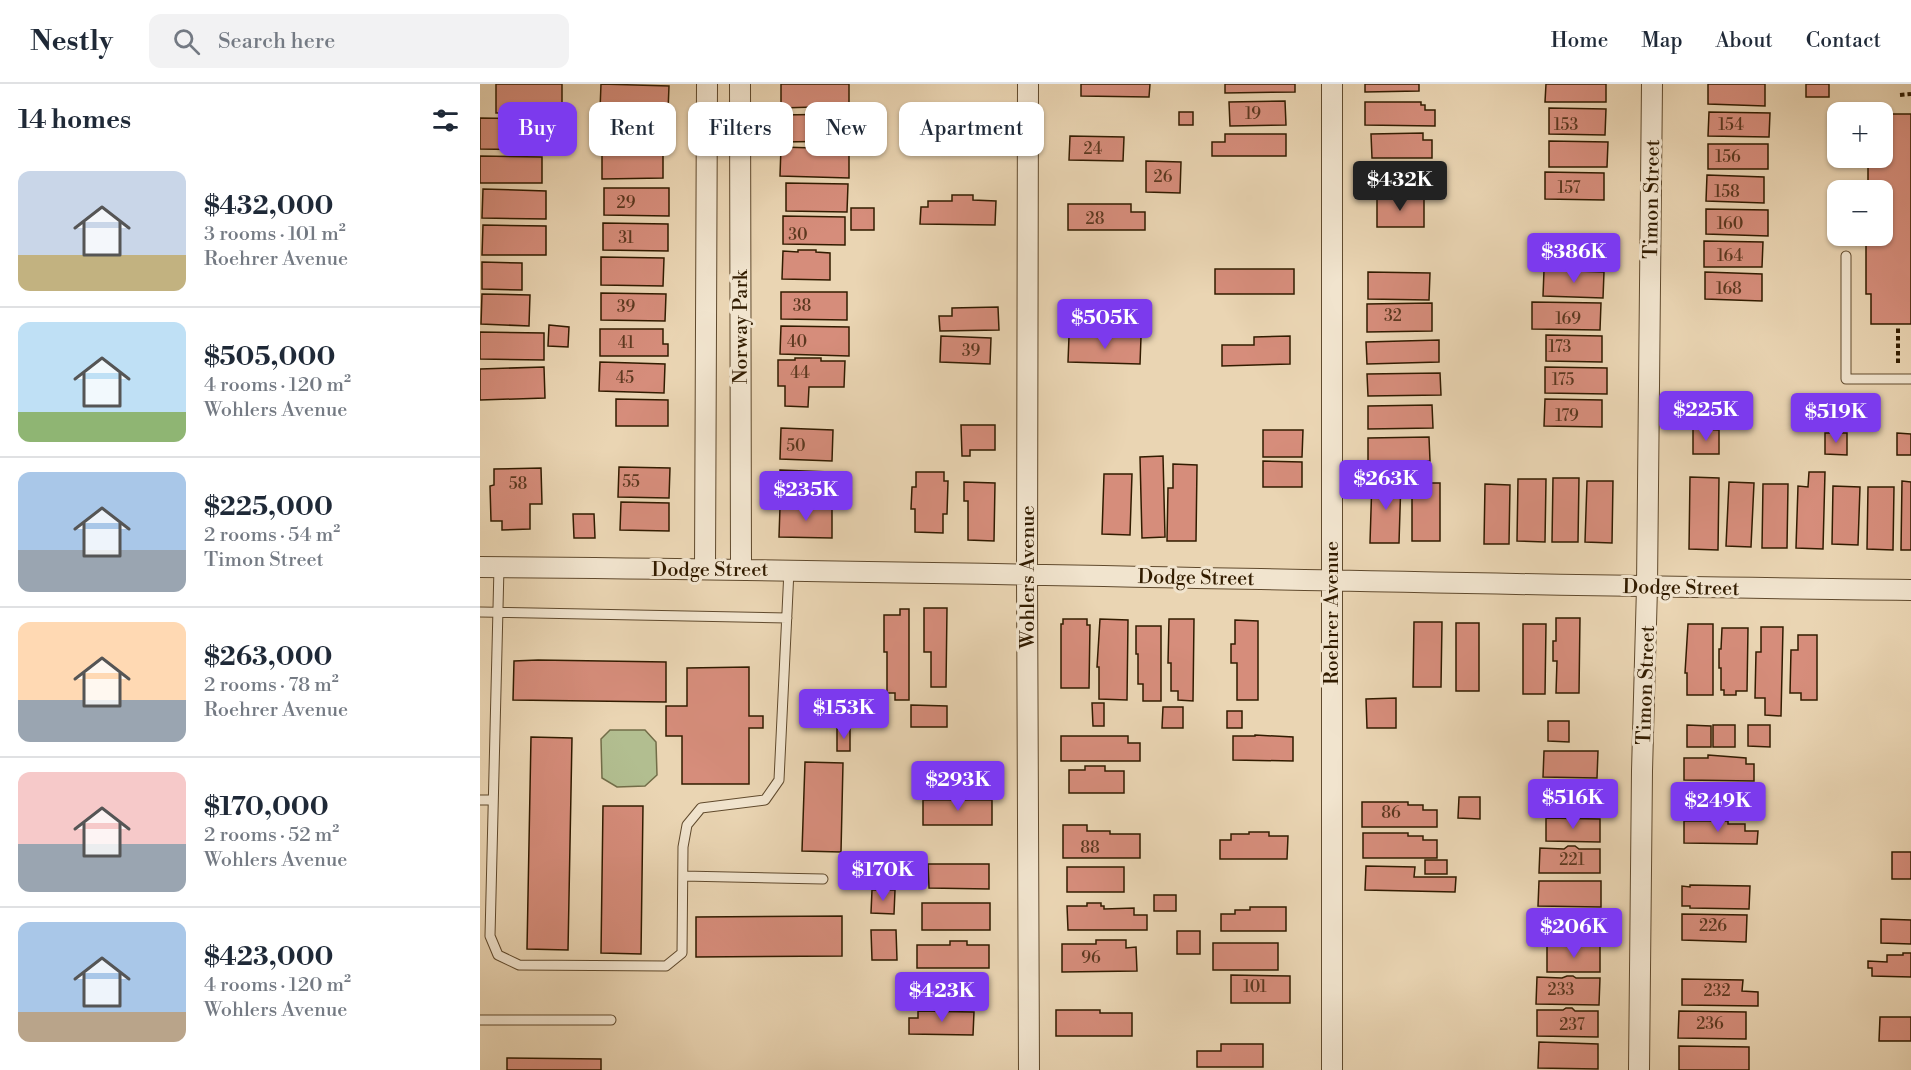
<!DOCTYPE html>
<html lang="en">
<head>
<meta charset="utf-8">
<style>
	:root { --surface:#fff; --page:#f2f2f3; --text:#1f2937; --muted:#747a83; --line:#e0e1e3; --accent:#7c3aed }
	body { margin:0; font-family:"Libre Bodoni",serif; background:var(--page); color:var(--text); height:100vh; display:flex; flex-direction:column; font-size:22px; white-space:nowrap }
	* { box-sizing:border-box; margin:0 }
	p { font-size:20px; color:var(--muted) }
	.icon { flex:none; width:33px; height:33px; fill:none; stroke:currentColor; stroke-width:2; stroke-linecap:round; stroke-linejoin:round }
	.map { position:relative; flex:1; overflow:hidden }
	.details { display:flex; flex-direction:column; background:var(--surface); width:480px }
	.details>* { flex:none }
	.hud { position:absolute; left:18px; top:18px; width:570px; height:54px; display:flex; gap:12px }
	.fabs { position:absolute; left:1347px; top:18px; display:grid; gap:12px }
	.fabs a { display:grid; place-items:center; width:66px; height:66px; border-radius:12px; background:var(--surface); box-shadow:0 2px 4px #0004; font-size:30px }
	.price { position:absolute; translate:-50% -51px; padding:0 14px; border-radius:6px; background:var(--accent); color:#fff; font-size:20px; line-height:39px; filter:drop-shadow(0 2px 3px #0008) }
	.price::after { content:''; position:absolute; left:50%; top:36px; width:18px; height:14px; margin-left:-9px; background:inherit; clip-path:polygon(0 0,100% 0,50% 100%) }
	.price.on { background:#222; color:#fff }
	ul { padding:0; list-style:none }
	li { display:flex; align-items:center; gap:18px; height:150px; padding:0 18px }
	li+li { border-top:2px solid var(--line) }
	li span { display:grid; place-items:center; flex:none; width:168px; height:120px; border-radius:12px; color:#555 }
	li>.icon { margin-inline-start:auto }
	span .icon { width:72px; height:72px; fill:#fffc; stroke-width:1 }
	li b { font-size:26px }
	h2 { display:flex; justify-content:space-between; align-items:center; height:72px; padding:0 18px; font-size:26px }
	.chip { padding:0 21px; border-radius:12px; background:var(--surface); box-shadow:0 2px 4px #0004; font-size:21px; line-height:54px }
	.chip.on { background:var(--accent); color:#fff }
	header { display:flex; align-items:center; gap:36px; box-sizing:border-box; height:84px; padding:0 30px; background:var(--surface); border-bottom:2px solid var(--line) }
	header strong { font-size:28px }
	nav { display:flex; gap:33px; margin-inline-start:auto; font-size:21px }
	.search { width:420px; height:54px; background:var(--page); display:flex; align-items:center; gap:15px; box-sizing:border-box; padding:0 21px; border-radius:12px; color:var(--muted); font-size:22px }
	main { display:flex; flex:1; min-height:0 }
	.map>svg:first-child { display:block }
</style>
</head>
<body>
<header>
<strong>Nestly</strong>
<div class="search"><svg class="icon" aria-label="search" viewBox="0 0 24 24"><circle cx="10" cy="10" r="6"/><path d="M15 15l6 6"/></svg>Search here</div>
<nav><a>Home</a><a>Map</a><a>About</a><a>Contact</a></nav>
</header>
<main>
<section class="details">
<h2>14 homes<svg class="icon" aria-label="filters" viewBox="0 0 24 24"><path d="M4 7h16M4 17h16"/><circle cx="9" cy="7" r="2"/><circle cx="15" cy="17" r="2"/></svg></h2>
<ul>
<li><span style="background:linear-gradient(#c9d6e8 70%,#c2b280 0)"><svg class="icon" aria-label="home" viewBox="0 0 24 24"><path d="M3 11l9-7 9 7M6 9v11h12V9"/></svg></span><div><b>$432,000</b><p>3 rooms · 101 m²</p><p>Roehrer Avenue</p></div></li>
<li><span style="background:linear-gradient(#bfe0f5 75%,#8fb573 0)"><svg class="icon" aria-label="home" viewBox="0 0 24 24"><path d="M3 11l9-7 9 7M6 9v11h12V9"/></svg></span><div><b>$505,000</b><p>4 rooms · 120 m²</p><p>Wohlers Avenue</p></div></li>
<li><span style="background:linear-gradient(#a9c7e8 65%,#9aa5b1 0)"><svg class="icon" aria-label="home" viewBox="0 0 24 24"><path d="M3 11l9-7 9 7M6 9v11h12V9"/></svg></span><div><b>$225,000</b><p>2 rooms · 54 m²</p><p>Timon Street</p></div></li>
<li><span style="background:linear-gradient(#ffd9b3 65%,#9aa5b1 0)"><svg class="icon" aria-label="home" viewBox="0 0 24 24"><path d="M3 11l9-7 9 7M6 9v11h12V9"/></svg></span><div><b>$263,000</b><p>2 rooms · 78 m²</p><p>Roehrer Avenue</p></div></li>
<li><span style="background:linear-gradient(#f6c9c9 60%,#9aa5b1 0)"><svg class="icon" aria-label="home" viewBox="0 0 24 24"><path d="M3 11l9-7 9 7M6 9v11h12V9"/></svg></span><div><b>$170,000</b><p>2 rooms · 52 m²</p><p>Wohlers Avenue</p></div></li>
<li><span style="background:linear-gradient(#a9c7e8 75%,#b9a48a 0)"><svg class="icon" aria-label="home" viewBox="0 0 24 24"><path d="M3 11l9-7 9 7M6 9v11h12V9"/></svg></span><div><b>$423,000</b><p>4 rooms · 120 m²</p><p>Wohlers Avenue</p></div></li>
</ul>
</section>
<div class="map">
<svg width="1431" height="986" viewBox="0 0 1431 986">
	<rect width="100%" height="100%" fill="#ead5b3"/>
	<filter id="stains"><feTurbulence type="fractalNoise" baseFrequency=".00333" numOctaves="4"/><feColorMatrix values="0 0 0 0 .2 0 0 0 0 .09 0 0 0 0 .02 0 0 0 .5 -.17"/></filter>
	<radialGradient id="worn" r=".72"><stop offset=".6" stop-color="#630" stop-opacity="0"/><stop offset="1" stop-color="#630" stop-opacity=".3"/></radialGradient>
	<path fill="#b2be90" stroke="#726d48" stroke-width="1.5" d="M130 646H165L176 658 177 691 165 702 137 703 122 694 121 655Z"/>
	<path fill="#d68d7b" stroke="#321c00" stroke-width="1.5" d="M16 0H82V28L16 29Z
		M121 0 189 2 188 27 120 26Z
		M301 0H369V22L301 24Z
		M601 0H670L669 13 601 12Z
		M745 0H815V8L745 9Z
		M885 0H939V7L885 8Z
		M1066 0H1126V18H1065Z
		M1228 0H1285V22L1228 20Z
		M1326 0H1349V13H1326Z
		M805 17 806 41 750 42 749 18Z
		M885 18H941V21H945V26H955V42L885 41Z
		M1069 24 1126 25 1125 51 1069 50Z
		M699 28H713V41H699Z
		M1229 28 1290 29 1289 53 1228 52Z
		M365 30 366 57 301 58V31Z
		M1402 30H1431V240H1391V210H1386V159H1374V152H1402V106H1388V74H1402Z
		M123 33 189 35 188 61 122 60Z
		M0 34 57 35 56 66 0 65Z
		M943 49V56H952V74H892L891 50Z
		M745 50H806V72H732V58H745Z
		M590 52 644 53 643 77 589 76Z
		M1069 57 1128 58 1127 83H1069Z
		M1228 60H1288V85H1228Z
		M301 63 369 65V94L300 92Z
		M122 68H183V94L122 95Z
		M0 72 62 73V99H0Z
		M666 77 701 78 700 109 666 108Z
		M890 80H952V107L889 106Z
		M1065 88 1124 89V116L1065 115Z
		M1227 91 1284 93V119L1226 117Z
		M306 99 368 100 367 128 306 127Z
		M124 104H189V132L124 131Z
		M3 105 66 107V135L2 134Z
		M472 111H493V116L516 117 515 141 440 140 441 123H448V117H472Z
		M897 113 944 114V143H897Z
		M588 120H651V128H665V146H588Z
		M371 124H394V146H371Z
		M1226 125 1288 126V152L1226 150Z
		M303 132 365 133V161L303 160Z
		M123 139 188 140V167L123 166Z
		M3 141 66 142V171H2Z
		M1224 157 1283 158 1282 183H1224Z
		M318 166H336V168L350 169V196L302 195 303 167 318 168Z
		M121 173 184 174 183 202 121 201Z
		M2 178 42 179V206L2 205Z
		M735 185H814V210H735Z
		M1064 186 1124 188 1123 214 1063 212Z
		M888 188 950 189 949 216 888 215Z
		M1225 188 1282 190V217L1225 215Z
		M301 208H367V236L301 235Z
		M121 209 186 210 185 237 121 236Z
		M2 210 50 211 49 242 1 240Z
		M1052 218 1121 219 1120 246 1052 245Z
		M952 219V247L887 248V220Z
		M518 223 519 246 460 247 459 232H472V224Z
		M69 241 89 243 88 263 68 262Z
		M301 242 369 243V272L300 270Z
		M120 245H183V260H188V272H120Z
		M0 248 64 249V276L0 275Z
		M1066 251 1122 252V278L1066 277Z
		M461 252 511 254 510 280 460 278Z
		M589 252 661 253 660 280 588 278Z
		M810 252V280L742 282V261H774V253Z
		M959 256V278L887 280 886 258Z
		M315 274H341V277H365L364 303H329L328 323 305 322V302H298V276H315Z
		M120 278 185 280 184 309 119 307Z
		M64 283 65 314 0 316V285Z
		M1065 283 1127 284V310L1065 309Z
		M960 289 961 311 888 312 887 290Z
		M136 315 188 316V342H136Z
		M1065 315 1122 316V343L1064 342Z
		M952 321 953 344 888 345V322Z
		M481 341H515V366H490V372H482Z
		M301 344 353 346 352 377 300 375Z
		M1213 345 1239 346V370H1213Z
		M783 346H823L822 373H783Z
		M1345 349H1367V371L1345 370Z
		M1417 349 1431 350V371H1417Z
		M949 353 950 377H888V354Z
		M683 372 685 453 662 454 660 373Z
		M783 377 822 378V403H783Z
		M693 380 717 381 716 457H687L688 404H693Z
		M139 383 190 384 189 414 138 413Z
		M61 384 62 420H50V445L22 446V437H11L10 402 14 401V385Z
		M300 386 350 388 349 417 300 416Z
		M436 388H464V397H468L467 430H463V449L435 448V425H431L432 403H436Z
		M1329 388H1345L1343 465 1316 464 1318 402 1328 403Z
		M624 390H652L650 451 622 450Z
		M1210 393 1239 394 1238 466 1209 465Z
		M1073 394H1099L1098 458H1072Z
		M892 395H921L919 459H890Z
		M1038 395H1066L1065 458 1037 457Z
		M1107 397H1133L1132 459 1105 458Z
		M1422 397 1431 398V466H1421Z
		M484 398 515 399 514 457 488 456V417H484Z
		M1249 398 1274 399 1271 463 1246 462Z
		M932 399H960V457H932Z
		M1005 400 1030 401 1029 460H1004Z
		M1283 400H1308L1307 464H1282Z
		M1353 402 1380 403 1378 461 1352 460Z
		M1388 403H1414L1413 466 1387 465Z
		M141 418 189 419V447L140 446Z
		M300 423H352V454L299 453Z
		M93 430H114L115 454H94Z
		M444 524H467L466 603H451V568H444Z
		M420 525H429V616H415V609H407V568H404V531H420Z
		M1076 534H1100L1099 609H1076L1077 577H1073V557H1076Z
		M583 535H607V541H610L609 604H581V540H583Z
		M620 535 648 536 647 616 619 615V583H617Z
		M689 535H714L713 617 698 616V607H691V579H688Z
		M755 536 778 537V616H757V579H751V560H755Z
		M934 538H962L961 603H933Z
		M976 539H999V607H976Z
		M1043 540H1066L1065 610H1043Z
		M1208 540H1233V611H1207V589H1205Z
		M656 542H681V617H663V600H658V570H656Z
		M1281 543H1303L1301 632 1285 631V614H1275L1276 568H1281Z
		M1242 544H1268L1267 607H1256V611H1244V606H1241V584H1239V565H1241Z
		M1318 551H1337V616H1321V609H1310L1311 566H1318Z
		M58 576 186 578V618L33 616 34 577Z
		M269 583V632H283V644H269V700H202V652H186V622H207V584Z
		M916 614V644H887L886 615Z
		M612 619H624V642H613Z
		M431 621 467 622V643H431Z
		M683 623H703V644H682Z
		M747 627H762V644H747Z
		M1068 637H1089V658L1068 657Z
		M1207 641 1231 642V663H1207Z
		M1233 641H1255V663H1233Z
		M1268 641H1290V663L1268 662Z
		M357 645H370V667H357Z
		M775 651 813 653V677L753 676V652H775Z
		M581 652H648V659H660V677H581Z
		M51 653 92 654 88 866 47 865Z
		M1064 667H1118L1117 694 1063 693Z
		M1228 671 1266 674V680H1274V697L1204 696V674H1228Z
		M325 678 363 679 361 768 322 767Z
		M605 682H625V687H644V709H589V686H605Z
		M1051 699 1122 701 1121 726 1051 724Z
		M979 713H1000V735L978 734Z
		M443 716H512V741H443Z
		M882 718H928V721H943V726H957V743H882Z
		M123 722H163L161 870 121 869Z
		M1066 734 1120 735V758L1066 757Z
		M1204 737H1248V740H1265V747H1278L1277 760 1204 759Z
		M583 741H607V747H630V750H660V774H583Z
		M769 748H789V752H808L807 775H740V756H751V750H769Z
		M883 749H928V752H943V756H957V774H883Z
		M1088 762H1095L1099 765H1120V789H1059L1060 764 1084 765Z
		M1412 768H1431V795H1412Z
		M945 776H967V790H945Z
		M448 780H509V805L449 804Z
		M886 782 935 783 934 793H976L975 808 885 806Z
		M587 783H644V808H587Z
		M1059 797H1121V823L1058 822Z
		M1210 801 1270 802 1269 825 1210 824V822H1202V802L1210 803Z
		M392 806H415L414 830 391 829Z
		M674 811H696V827H674Z
		M442 819H510V846H442Z
		M607 819H621V822H624V825L654 824V831H667V846H588L587 822H607Z
		M770 823H806V847H741V830H755V826H770Z
		M1052 828 1120 829V854L1052 853Z
		M1202 830 1267 831 1266 858 1202 856Z
		M362 832V872L216 873V833Z
		M1401 835 1431 836V860L1401 859Z
		M391 846H416L417 876H392Z
		M697 847H720V870H697Z
		M616 856H646V864L656 863 657 887 582 888V860H616Z
		M470 857H487V861H509V884H437V861H470Z
		M733 859H798V886H733Z
		M1067 861H1120V888H1067Z
		M1423 869H1431V893L1392 892V884H1388V877L1407 878V871H1423Z
		M751 891 810 892V919H751Z
		M1087 892H1093L1096 894H1120L1119 921 1056 920 1057 893 1082 894Z
		M1202 895 1263 896 1262 907 1278 908V922L1202 921Z
		M1086 924H1092L1095 927H1118V953L1057 952V926H1083Z
		M576 926H620V929H652V952H576Z
		M438 927 494 928 493 951 429 950V934H438Z
		M1199 927 1266 928V955L1198 954Z
		M1400 933H1431V957H1399Z
		M1059 958 1118 960V985L1058 984Z
		M741 960H783V983H717V967H741Z
		M1199 962 1269 963V986H1199Z
		M27 974 121 975V986H27Z"/>
	<g fill="none" stroke-linecap="round" stroke-linejoin="round">
		<defs>
			<path id="lane" d="M1366 172V295H1431
				M19 483 10 852 18 871 39 881 186 882 202 869 203 763 207 741 221 724 285 716 299 696 309 486
				M0 528 307 534
				M0 716H13
				M203 792 343 795
				M0 936H131"/>
			<path id="street" d="M260 0 261 485
				M548 0 547 490 549 986
				M0 483C477 486 954 501 1431 506
				M225 485 227 0
				M852 986V0
				M1159 986 1162 687 1167 503 1172 0"/>
		</defs>
		<use href="#lane" stroke="#604a2d" stroke-width="11"/>
		<use href="#street" stroke="#604a2d" stroke-width="22"/>
		<path stroke="#321c00" stroke-width="4" stroke-dasharray="4.5 3" stroke-linecap="butt" d="M1420 11 1431 10
			M1418 279V242"/>
		<use href="#lane" stroke="#f1e4ce" stroke-width="9"/>
		<use href="#street" stroke="#f1e4ce" stroke-width="20"/>
	</g>
	<g text-anchor="middle" stroke-width="6" stroke-linejoin="round" paint-order="stroke">
		<g font-size="16" fill="#5b381f">
			<text x="773" y="35">19</text>
			<text x="1086" y="46">153</text>
			<text x="1251" y="46">154</text>
			<text x="613" y="70">24</text>
			<text x="1248" y="78">156</text>
			<text x="683" y="98">26</text>
			<text x="1089" y="109">157</text>
			<text x="1247" y="113">158</text>
			<text x="146" y="124">29</text>
			<text x="615" y="140">28</text>
			<text x="1250" y="145">160</text>
			<text x="318" y="156">30</text>
			<text x="146" y="159">31</text>
			<text x="1250" y="177">164</text>
			<text x="1249" y="210">168</text>
			<text x="322" y="227">38</text>
			<text x="146" y="228">39</text>
			<text x="913" y="237">32</text>
			<text x="1088" y="240">169</text>
			<text x="317" y="263">40</text>
			<text x="146" y="264">41</text>
			<text x="1080" y="268">173</text>
			<text x="491" y="272">39</text>
			<text x="320" y="294">44</text>
			<text x="145" y="299">45</text>
			<text x="1083" y="301">175</text>
			<text x="1087" y="337">179</text>
			<text x="316" y="367">50</text>
			<text x="151" y="403">55</text>
			<text x="38" y="405">58</text>
			<text x="911" y="734">86</text>
			<text x="610" y="769">88</text>
			<text x="1092" y="781">221</text>
			<text x="1233" y="847">226</text>
			<text x="611" y="879">96</text>
			<text x="775" y="908">101</text>
			<text x="1081" y="911">233</text>
			<text x="1237" y="912">232</text>
			<text x="1230" y="945">236</text>
			<text x="1092" y="946">237</text>
		</g>
		<g font-size="20" fill="#321c00" stroke="#f1e4ce">
			<text transform="translate(1171 115) rotate(-89)" y="7">Timon Street</text>
			<text transform="translate(260 243) rotate(-90)" y="7">Norway Park</text>
			<text x="230" y="492">Dodge Street</text>
			<text transform="translate(547 493) rotate(-90)" y="7">Wohlers Avenue</text>
			<text transform="translate(716 493) rotate(1)" y="7">Dodge Street</text>
			<text transform="translate(1201 503) rotate(1)" y="7">Dodge Street</text>
			<text transform="translate(851 529) rotate(-90)" y="7">Roehrer Avenue</text>
			<text transform="translate(1165 601) rotate(-88)" y="7">Timon Street</text>
		</g>
	</g>
	<rect width="100%" height="100%" filter="url(#stains)"/>
	<rect width="100%" height="100%" fill="url(#worn)"/>
</svg>
<div class="fabs">
<a>+</a>
<a>−</a>
</div>
<b class="price on" style="left:920px;top:128px">$432K</b>
<b class="price" style="left:1094px;top:200px">$386K</b>
<b class="price" style="left:625px;top:266px">$505K</b>
<b class="price" style="left:1226px;top:358px">$225K</b>
<b class="price" style="left:1356px;top:360px">$519K</b>
<b class="price" style="left:906px;top:427px">$263K</b>
<b class="price" style="left:326px;top:438px">$235K</b>
<b class="price" style="left:364px;top:656px">$153K</b>
<b class="price" style="left:478px;top:728px">$293K</b>
<b class="price" style="left:1093px;top:746px">$516K</b>
<b class="price" style="left:1238px;top:749px">$249K</b>
<b class="price" style="left:403px;top:818px">$170K</b>
<b class="price" style="left:1094px;top:875px">$206K</b>
<b class="price" style="left:462px;top:939px">$423K</b>
<div class="hud">
<a class="chip on">Buy</a>
<a class="chip">Rent</a>
<a class="chip">Filters</a>
<a class="chip">New</a>
<a class="chip">Apartment</a>
</div>
</div>
</main>
</body>
</html>
